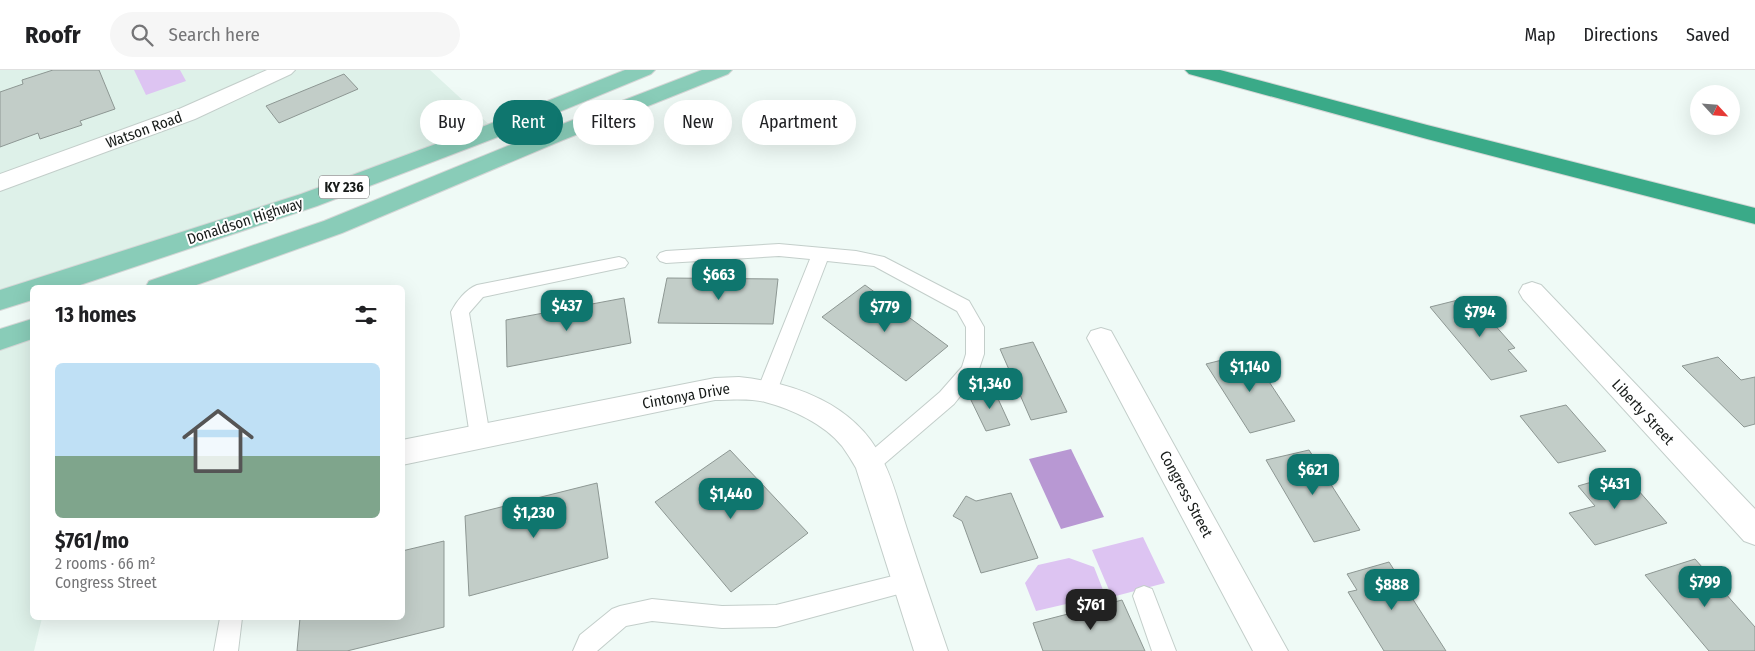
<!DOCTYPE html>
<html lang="en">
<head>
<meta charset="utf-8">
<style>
	:root { --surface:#fff; --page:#f6f6f6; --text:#202124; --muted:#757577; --line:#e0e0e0; --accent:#0f766e }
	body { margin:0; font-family:"Fira Sans Condensed",sans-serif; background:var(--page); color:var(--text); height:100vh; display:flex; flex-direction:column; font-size:19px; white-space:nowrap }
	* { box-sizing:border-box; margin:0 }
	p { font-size:16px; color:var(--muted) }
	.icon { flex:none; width:28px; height:28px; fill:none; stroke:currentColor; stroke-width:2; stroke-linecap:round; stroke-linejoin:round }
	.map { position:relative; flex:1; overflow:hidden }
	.sheet { position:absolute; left:30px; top:215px; width:375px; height:335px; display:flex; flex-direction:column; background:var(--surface); border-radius:8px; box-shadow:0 5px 20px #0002 }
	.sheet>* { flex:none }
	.top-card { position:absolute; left:420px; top:30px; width:475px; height:45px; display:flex; gap:10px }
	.needle { width:32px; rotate:116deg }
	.fabs { position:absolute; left:1690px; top:15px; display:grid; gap:10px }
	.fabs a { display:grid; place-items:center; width:50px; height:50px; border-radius:50%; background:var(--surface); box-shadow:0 5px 20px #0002; font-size:25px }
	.price { position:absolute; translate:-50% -42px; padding:0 11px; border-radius:10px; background:var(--accent); color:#fff; font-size:16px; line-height:32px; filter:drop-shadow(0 1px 2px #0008) }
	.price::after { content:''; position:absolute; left:50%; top:30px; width:15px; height:11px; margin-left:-8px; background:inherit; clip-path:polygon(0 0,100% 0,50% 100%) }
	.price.active { background:#222; color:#fff }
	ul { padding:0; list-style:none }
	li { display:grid; align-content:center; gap:10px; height:265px; padding:0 25px }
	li+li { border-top:1px solid var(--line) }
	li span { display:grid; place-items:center; height:155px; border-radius:8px; color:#555 }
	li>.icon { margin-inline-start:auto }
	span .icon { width:90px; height:90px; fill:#fffc; stroke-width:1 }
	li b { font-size:21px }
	h2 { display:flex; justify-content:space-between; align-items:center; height:60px; padding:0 25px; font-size:21px }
	.tag { padding:0 18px; border-radius:22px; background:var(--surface); box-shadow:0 5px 20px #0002; font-size:18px; line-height:45px }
	.tag.active { background:var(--accent); color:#fff }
	header { display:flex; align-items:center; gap:30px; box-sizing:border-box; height:70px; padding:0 25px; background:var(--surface); border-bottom:1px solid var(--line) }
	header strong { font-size:24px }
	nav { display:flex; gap:28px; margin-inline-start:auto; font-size:18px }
	.search { width:350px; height:45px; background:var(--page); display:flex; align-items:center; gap:12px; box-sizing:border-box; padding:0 18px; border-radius:28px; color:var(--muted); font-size:19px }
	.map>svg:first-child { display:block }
</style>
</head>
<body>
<header>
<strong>Roofr</strong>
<div class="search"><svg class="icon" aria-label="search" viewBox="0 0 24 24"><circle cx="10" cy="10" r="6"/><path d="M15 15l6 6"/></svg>Search here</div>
<nav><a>Map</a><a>Directions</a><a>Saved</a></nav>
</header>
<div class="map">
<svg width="1755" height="581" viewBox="0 0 1755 581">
	<rect width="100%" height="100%" fill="#effaf6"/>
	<path fill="#def1e9" d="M0 0H430L495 60 0 230Z
		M32 259V548H42L34 581H0V270Z"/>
	<path fill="#ddc4f2" d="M134 0H180L186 11 146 25Z
		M1143 467 1165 513 1112 527 1092 480Z
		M1069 488 1094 497 1105 525 1036 541 1025 513 1038 495Z"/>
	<path fill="#b898d3" d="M1071 379 1104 447 1061 459 1029 389Z"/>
	<path fill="#c2cdc8" stroke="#8d9793" d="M53 0H99L115 39 80 51 82 55 40 69 38 63 0 77V22L23 14 22 10Z
		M344 4 358 19 279 53 266 36Z
		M667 208 778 209 773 254 658 253Z
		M865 215 948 276 906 311 822 247Z
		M1470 227 1515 278 1508 280 1527 301 1491 310 1430 237Z
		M624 228 631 273 507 297 506 250Z
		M1033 272 1067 342 1031 350 1000 279Z
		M1250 283 1295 351 1250 363 1206 294Z
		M1718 287 1741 310 1755 307V354L1744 357 1682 296Z
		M994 320 1010 355 986 361 969 326Z
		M1566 335 1606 381 1558 393 1520 346Z
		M730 380 808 463 731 522 655 432Z
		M1309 380 1360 460 1314 472 1266 390Z
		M1623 403 1667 453 1595 475 1569 443 1595 436 1578 416Z
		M597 413 608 488 469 526 465 446Z
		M1011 423 1038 488 981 503 962 451 953 446 966 426 976 431Z
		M444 471V557L347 581H297L300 548H402V481Z
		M1695 489 1755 557V581H1709L1645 505Z
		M1389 492 1446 581H1384L1348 522 1357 520 1347 504Z
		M1122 530 1145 581H1043L1033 553Z"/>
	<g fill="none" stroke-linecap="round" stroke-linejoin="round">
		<defs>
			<path id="service" d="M779 174 856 181 884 187 969 231 984 257V284L977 305 954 334 877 400 870 403 863 400 860 394 863 388 940 322 962 297 966 284V257L957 241 874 196 827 191 777 321 774 326 767 329 760 326 757 321 810 189 779 186 666 193 660 191 657 187 660 183 666 181Z
				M619 187 625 189 628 193 625 197 483 227 469 243 490 366 487 372 480 374 473 372 470 366 451 242C456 232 466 219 477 215Z
				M909 502 917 505 920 512 917 519 776 557 722 558 652 551 626 556 597 581H573L580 565 612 539 620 536 652 529 722 536 776 535Z
				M1144 516 1152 519 1176 581H1152L1133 526 1136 519Z
				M220 548H242L238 581H214Z"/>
			<path id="minor" d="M267 0H295L291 4 195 49 0 121V104L179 39Z
				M1532 212 1541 215 1755 439V475L1744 471 1523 229 1519 222 1523 215Z
				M1101 258 1111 261 1288 581H1253L1087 268 1091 261Z
				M739 307C795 313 854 334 881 387 893 409 899 435 907 459 920 499 934 540 948 581H914L856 398C852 391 847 383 842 376 824 354 792 339 765 332 749 328 731 330 715 330L402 395V370L715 308Z"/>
			<path id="primary" d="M625 0H655L651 4 503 65 317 136 71 218H32V230L0 240V220L301 124 487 55Z
				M702 0H732L728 4 563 70 342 163 188 218H145L149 211 324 151 547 60Z
				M32 249V269L0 280V259Z"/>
			<path id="motorway" d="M1185 0H1220L1427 55 1755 138V154L1427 69 1189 4Z"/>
		</defs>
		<use href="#service" stroke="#c3ceca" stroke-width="2"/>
		<use href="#minor" stroke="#c3ceca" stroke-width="2"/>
		<use href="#primary" stroke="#d5d6d6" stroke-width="2"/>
		<use href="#motorway" stroke="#d5d6d6" stroke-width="2"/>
		<use href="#service" fill="#fff" fill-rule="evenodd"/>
		<use href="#minor" fill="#fff" fill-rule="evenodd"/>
		<use href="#primary" fill="#89ccb8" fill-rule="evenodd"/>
		<use href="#motorway" fill="#3aaa88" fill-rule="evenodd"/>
	</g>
	<g text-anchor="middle" stroke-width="4" stroke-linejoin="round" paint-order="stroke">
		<rect fill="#fff" stroke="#5d5f5e" stroke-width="1" x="319" y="105.5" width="50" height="23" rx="4"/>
		<g font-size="14" font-weight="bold" fill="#171b19">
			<text x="344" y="122">KY 236</text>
		</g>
		<g font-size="15" fill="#171b19" stroke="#fff">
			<text transform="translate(144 60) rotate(-20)" y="5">Watson Road</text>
			<text transform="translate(245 151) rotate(-18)" y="5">Donaldson Highway</text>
			<text transform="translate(686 326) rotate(-10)" y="5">Cintonya Drive</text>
			<text transform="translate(1643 342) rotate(47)" y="5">Liberty Street</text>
			<text transform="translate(1186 424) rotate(62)" y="5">Congress Street</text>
		</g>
	</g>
</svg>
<div class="fabs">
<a><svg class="needle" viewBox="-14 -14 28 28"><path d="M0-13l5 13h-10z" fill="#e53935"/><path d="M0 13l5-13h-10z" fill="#757577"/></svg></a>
</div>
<b class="price" style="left:719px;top:231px">$663</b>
<b class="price" style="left:567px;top:262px">$437</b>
<b class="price" style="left:885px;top:263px">$779</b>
<b class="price" style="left:1480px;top:268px">$794</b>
<b class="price" style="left:1250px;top:323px">$1,140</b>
<b class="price" style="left:990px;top:340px">$1,340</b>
<b class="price" style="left:1313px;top:426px">$621</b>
<b class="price" style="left:1615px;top:440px">$431</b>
<b class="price" style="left:731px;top:450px">$1,440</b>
<b class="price" style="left:534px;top:469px">$1,230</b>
<b class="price" style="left:1705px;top:538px">$799</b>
<b class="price" style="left:1392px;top:541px">$888</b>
<b class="price active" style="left:1091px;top:561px">$761</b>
<div class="top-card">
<a class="tag">Buy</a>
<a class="tag active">Rent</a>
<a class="tag">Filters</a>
<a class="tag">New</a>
<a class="tag">Apartment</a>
</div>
<section class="sheet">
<h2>13 homes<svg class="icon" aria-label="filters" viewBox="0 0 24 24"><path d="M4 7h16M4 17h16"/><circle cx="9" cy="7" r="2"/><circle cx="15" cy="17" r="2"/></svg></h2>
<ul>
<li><span style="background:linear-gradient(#bfe0f5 60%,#7fa58c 0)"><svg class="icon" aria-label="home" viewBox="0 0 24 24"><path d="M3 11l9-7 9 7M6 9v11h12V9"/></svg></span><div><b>$761/mo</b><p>2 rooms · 66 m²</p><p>Congress Street</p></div></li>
</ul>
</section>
</div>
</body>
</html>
